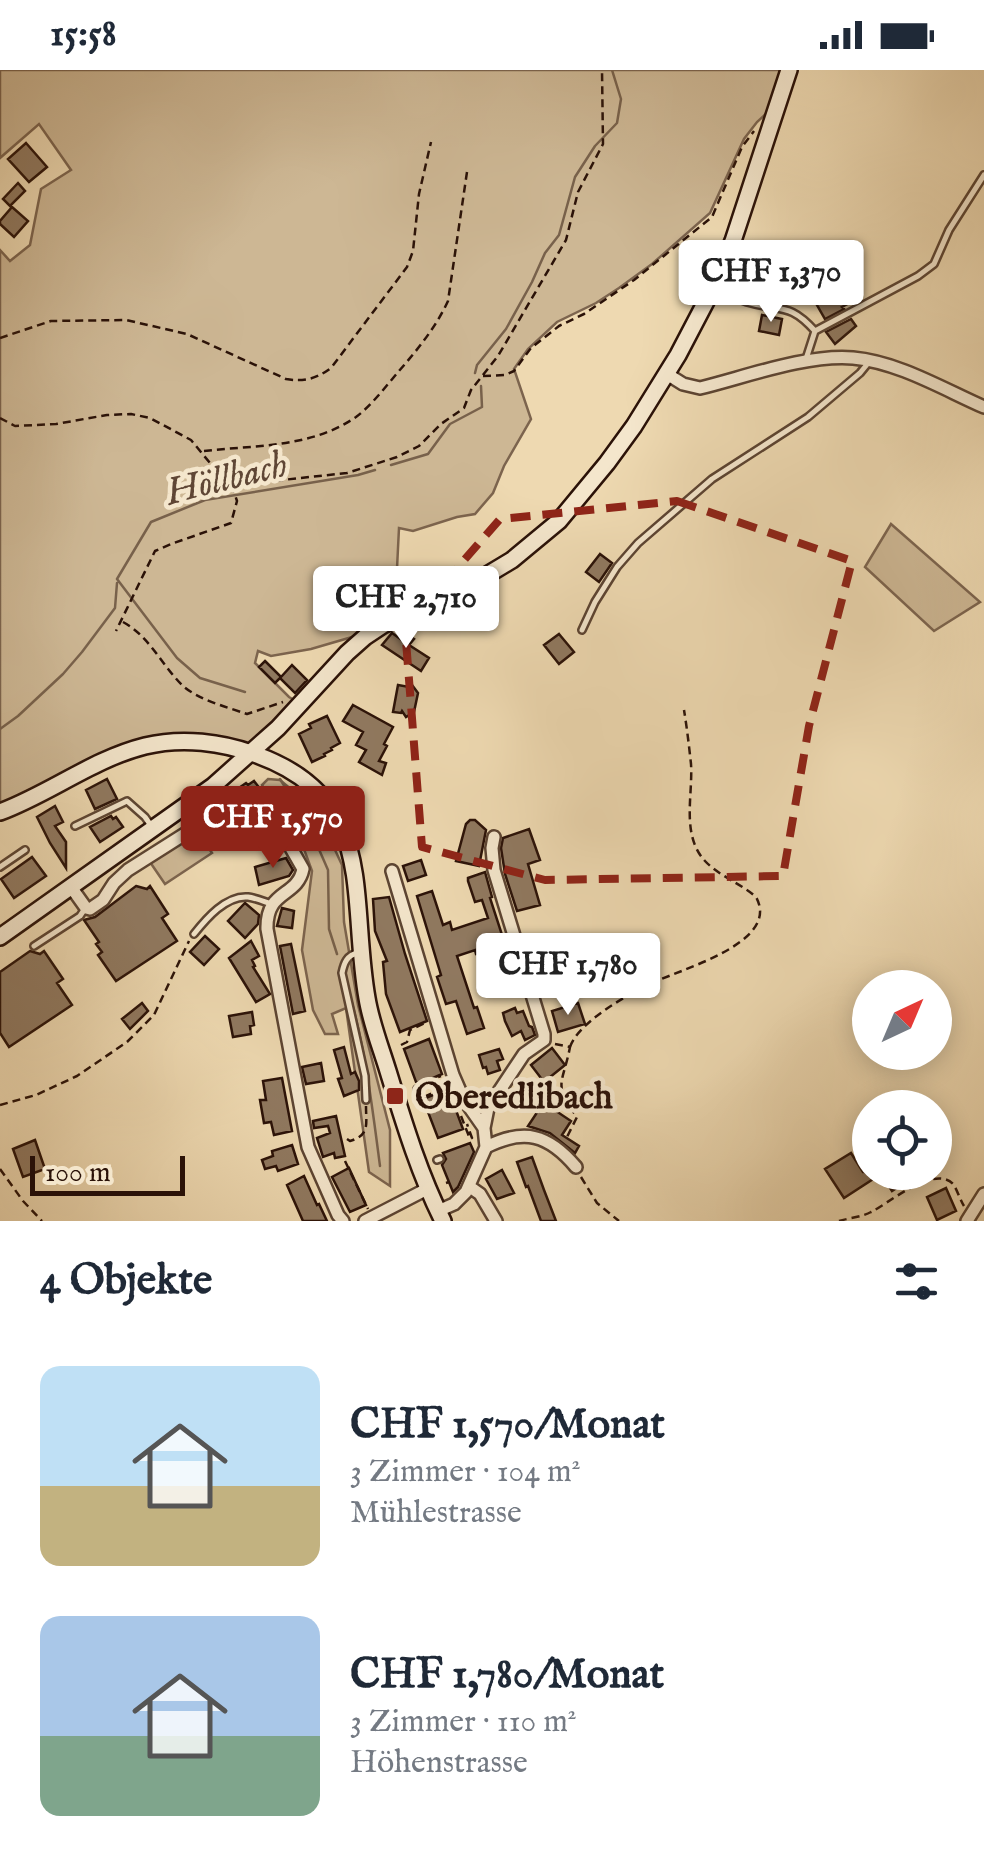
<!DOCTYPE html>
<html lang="de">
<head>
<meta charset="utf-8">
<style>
	:root { --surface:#fff; --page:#f2f2f3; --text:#1f2937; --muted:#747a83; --accent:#8f2418 }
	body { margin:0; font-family:"IM FELL English",serif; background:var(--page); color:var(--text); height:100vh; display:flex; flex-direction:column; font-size:38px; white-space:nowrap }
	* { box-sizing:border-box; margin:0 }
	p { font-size:32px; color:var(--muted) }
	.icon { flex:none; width:55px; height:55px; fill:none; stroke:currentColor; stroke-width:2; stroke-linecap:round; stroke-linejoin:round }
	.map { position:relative; height:1151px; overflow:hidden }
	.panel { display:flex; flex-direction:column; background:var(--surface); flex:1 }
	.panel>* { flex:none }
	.needle { width:65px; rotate:44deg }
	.buttons { position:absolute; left:852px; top:900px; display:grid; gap:20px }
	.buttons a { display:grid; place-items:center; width:100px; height:100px; border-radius:50%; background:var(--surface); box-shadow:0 5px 25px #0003; font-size:50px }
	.scale { position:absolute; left:30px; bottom:25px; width:155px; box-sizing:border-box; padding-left:10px; border:5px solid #2b1208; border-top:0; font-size:28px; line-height:35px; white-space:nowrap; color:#2b1208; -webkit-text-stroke:8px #f4e6cc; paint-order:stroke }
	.price { position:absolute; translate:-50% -85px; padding:0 22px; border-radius:10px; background:#fff; color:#222; font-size:32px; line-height:65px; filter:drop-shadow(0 2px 5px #0008) }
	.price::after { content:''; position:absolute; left:50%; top:60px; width:30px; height:22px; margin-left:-15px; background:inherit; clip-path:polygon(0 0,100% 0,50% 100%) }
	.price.current { background:var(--accent); color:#fff }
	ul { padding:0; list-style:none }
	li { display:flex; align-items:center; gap:30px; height:250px; padding:0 40px }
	li span { display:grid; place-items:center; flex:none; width:280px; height:200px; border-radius:20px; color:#555 }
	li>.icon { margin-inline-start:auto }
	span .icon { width:120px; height:120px; fill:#fffc; stroke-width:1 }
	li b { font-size:42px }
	h2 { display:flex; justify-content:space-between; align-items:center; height:120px; padding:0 40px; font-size:42px }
	.status { display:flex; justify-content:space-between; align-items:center; height:70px; padding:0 50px; background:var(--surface); direction:ltr }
	.status svg { height:28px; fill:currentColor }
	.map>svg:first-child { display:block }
</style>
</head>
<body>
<div class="status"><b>15:58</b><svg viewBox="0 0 49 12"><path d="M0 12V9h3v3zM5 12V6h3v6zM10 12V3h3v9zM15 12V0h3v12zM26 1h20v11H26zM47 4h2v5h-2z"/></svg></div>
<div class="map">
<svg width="984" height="1151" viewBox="0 0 984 1151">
	<rect width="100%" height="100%" fill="#eed9b1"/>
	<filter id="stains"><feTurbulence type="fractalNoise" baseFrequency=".002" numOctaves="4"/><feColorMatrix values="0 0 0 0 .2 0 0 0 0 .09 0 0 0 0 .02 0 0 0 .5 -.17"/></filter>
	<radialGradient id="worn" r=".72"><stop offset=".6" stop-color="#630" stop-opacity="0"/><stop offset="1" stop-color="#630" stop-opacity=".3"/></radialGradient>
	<path fill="#cdb794" stroke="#7c644e" stroke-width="2.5" d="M0 0H782L769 41 757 52 744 69 710 143 652 194 619 218 596 233 557 252 528 279 514 299 531 349 504 396 493 423 475 444 457 447 413 461 399 458 395 539 352 567 311 579 271 586 258 581 255 593 289 627 301 634 252 683 162 673 0 742V180L10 191 30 175 41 119 71 100 39 54 0 88Z
		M891 454 980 532 934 561 865 497Z
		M268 709 280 710 317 741 342 795 344 852 358 935 390 1060V1116L369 1102 346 938 332 944 338 964H325L313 940 302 880 312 801 297 760 279 732 271 730 262 715Z
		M197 761 212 783 165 814 150 792Z"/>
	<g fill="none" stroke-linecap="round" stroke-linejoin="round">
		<path stroke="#78614b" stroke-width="2.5" d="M475 303 477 295 506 259 532 212 545 183 559 165 575 107 595 76 617 53 621 29 612 0
			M391 395 428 384 450 354 482 337 481 316
			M245 622 200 608 177 588 117 509 151 452 205 430 358 405 375 400
			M0 659 18 646 63 604 82 582 115 538 117 513
			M280 709 308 754 328 800 329 859 337 884
			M347 915C365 975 372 1035 380 1096"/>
	</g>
	<path fill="#907960" stroke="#2b1208" stroke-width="2.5" d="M26 73 47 97 29 112 8 89Z
		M18 113 25 121 10 136 3 129Z
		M12 137 28 151 14 167 0 154V151Z
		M740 183 774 199 768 211 774 214 769 224 763 221 759 229 757 228 727 214Z
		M825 187 851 232 842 237 844 239 825 249 798 202Z
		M762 245 782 249 779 265 759 261Z
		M851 249 856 256 835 274 826 262Z
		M600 484 612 493 599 512 586 502Z
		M392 563 402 570 407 564 414 569 409 575 429 588 421 601 382 575Z
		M559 564 574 582 559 594 544 575Z
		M265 591 281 607 292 595 307 610 295 623 280 608 275 613 259 597Z
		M398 615 409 617 412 615 418 623 414 642 406 647 402 641 401 643 393 642Z
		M353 635 393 657 384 674 387 676 379 691 386 693 382 705 359 692 366 680 356 675 363 662 343 651Z
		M327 646 340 673 331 678 332 680 324 684 325 686 312 692 299 664 311 658 309 654Z
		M107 709 117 729 95 739 86 720Z
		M254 711 271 733 240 729 245 736 226 740 222 733 225 731 223 729 246 713 248 715Z
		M55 736 63 752 55 756 66 772V798L50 773 37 747Z
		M111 746 113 749 116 747 123 757 100 772 90 757Z
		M470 750H475L486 760 479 796 456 791 466 754Z
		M529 759 540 790 528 794 540 835 517 841 505 804 501 778 503 768Z
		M32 787 46 806 14 828 1 809Z
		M286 788 293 800 289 806 259 815 255 797Z
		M421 790 426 805 408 811 403 796Z
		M485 802 492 827 490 828 514 902 495 893 491 879 476 884 475 880 457 886 474 938 477 937 484 958 467 964 456 931 446 934 437 907 441 905 417 826 432 821 443 855 450 852 452 860 488 848 482 830 475 832 468 811V808Z
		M136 816 147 819 150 816 168 844 162 848 177 871 116 911 98 885 102 882 96 874 99 872 84 850 95 847Z
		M389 827 405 884 427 951 400 962 386 924 383 892 387 891 375 861 373 829Z
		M245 833 259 845 258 854 245 868 228 851Z
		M282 838 294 841 292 858 277 856Z
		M205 866 219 879 204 895 190 882Z
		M251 871 259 886 252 890 255 896 253 897 270 924 256 932 229 888Z
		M291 874 305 941 293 944 280 876Z
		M30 881 40 884 44 881 63 909 57 913 72 935 9 977 0 963V902Z
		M508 901 515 921 499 926 492 906Z
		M142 933 148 941 130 959 122 949Z
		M578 933 585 954 558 962 552 941Z
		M515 938 517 943 523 941 529 956 532 957 535 965 525 970 521 961 512 966 505 951 503 943Z
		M252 942 254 955 250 956 251 964 233 967 229 946Z
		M429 969 442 1004 422 1013 416 1012 404 979Z
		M344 977 351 1004 355 1002 359 1011V1020L344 1026 338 1009 342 1008 334 980Z
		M552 978 565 995 544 1012 531 995Z
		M499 979 503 989 497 991 500 1000 488 1004 486 997 483 998 479 985Z
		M321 993 324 1011 306 1014 302 997Z
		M282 1008 292 1061 274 1065 271 1052 264 1053 260 1030H266L263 1011Z
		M540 1018 551 1025 547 1031 552 1034 550 1037 571 1051 562 1065 579 1076 575 1083 550 1063 528 1056 544 1032 535 1026Z
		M448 1019 463 1059 438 1068 423 1029Z
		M336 1046 345 1086 335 1088 334 1083 323 1087 317 1068 330 1063 328 1056 314 1058 313 1051Z
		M35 1070 45 1099 23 1107 13 1079Z
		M470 1073 474 1082 458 1117 453 1122 442 1095 446 1089 443 1083Z
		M292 1075 298 1094 278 1101 276 1096 265 1099 262 1090 273 1086 272 1081Z
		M851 1083 863 1102H921L892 1121 881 1104 844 1128 825 1099Z
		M532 1087 544 1120 556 1151H541L528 1116 526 1117 517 1092Z
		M349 1098 366 1135 350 1142 332 1107Z
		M502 1100 514 1123 497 1129 486 1109Z
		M304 1106 317 1135 319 1134 327 1151H303L287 1115Z
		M946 1118 956 1141 937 1150 927 1127Z"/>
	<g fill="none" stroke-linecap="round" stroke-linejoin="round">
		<defs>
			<path id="lane" d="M715 221C726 223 736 228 747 232 781 242 789 232 815 261
				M806 289 815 261 918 206 934 194 949 160 984 105
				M582 560 595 532 617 497 638 473 712 409 808 347 860 303 869 292
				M75 756 127 731 145 747 152 757
				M0 797 25 780
				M194 864C206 849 226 825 248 827 256 828 265 832 272 834
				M34 876 80 846 84 840
				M358 883C347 885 344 893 342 903L365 1006 366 1030
				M417 1019 419 1018
				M437 1090 440 1089"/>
			<path id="street" d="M667 304 683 314 700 318C745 307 807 284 853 288 898 292 943 319 984 337
				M392 801 453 1005 463 1028 484 1058
				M71 817 86 838 90 839 103 830 114 813 128 800 199 755 257 743 269 745 275 750 303 799C297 828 266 819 267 859L308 1077 338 1145 343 1151
				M486 1077C524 1058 548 1064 576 1097
				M470 1117 480 1124 496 1151
				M438 1141 454 1134 466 1122 486 1077 484 1058 488 1038 524 984 544 970V964L494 800 492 778 494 767
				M365 1151 427 1119
				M967 1151 984 1124"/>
			<path id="secondary" d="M0 742C49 724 93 689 145 676 182 667 222 672 257 685 378 729 349 826 367 928 371 953 381 978 388 1001 404 1053 419 1103 443 1151
				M0 867 213 716 278 658 347 583 365 567 383 555 487 505 512 490 559 451 607 393 634 356 678 285 712 220 733 171 789 0"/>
		</defs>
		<use href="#lane" stroke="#5c4432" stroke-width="10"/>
		<use href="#street" stroke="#5c4432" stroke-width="16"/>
		<use href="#secondary" stroke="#2b1208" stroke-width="20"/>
		<path stroke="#2b1208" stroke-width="2.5" stroke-dasharray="8 5" stroke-linecap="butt" d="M0 268 51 251 126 250 187 264 286 309C304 312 316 309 331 298L407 197 413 181 419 124 431 72
			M483 306 505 305 514 301 531 278 559 256 584 244 634 210 712 147 742 77 754 61
			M0 348 15 356 56 354 107 345 131 344 150 348 191 370 234 422 237 431 231 453 171 474 155 481 116 561
			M204 381C256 375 311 378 356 347 372 335 386 316 399 301 418 279 436 257 448 231L467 102
			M224 411 236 415 347 403 397 387 419 376 441 354 464 338 471 320 498 286 566 170 578 122 603 74 602 0
			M123 552C149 566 161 594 182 615 198 630 227 637 247 644L283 632
			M555 974 570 977C563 1014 552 1014 577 1047L566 1069
			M401 975 407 972 410 960 425 953
			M570 977C578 953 625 926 648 915 676 900 782 874 756 827 740 813 719 806 705 791 681 765 693 726 691 694 689 676 687 658 684 640
			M426 1012 441 1006
			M423 1025 427 1037 424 1038
			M424 1027 447 1016
			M0 1035 36 1025 77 1006 127 972 154 945 189 871
			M461 1046 470 1069 472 1068 467 1054
			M347 1069 350 1071C370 1065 366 1055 366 1036
			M345 1091 368 1139
			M0 1099 23 1131 42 1151
			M581 1107 597 1133 619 1151
			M446 1113 449 1112
			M839 1151C849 1148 862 1147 871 1142 888 1134 934 1094 953 1114 957 1119 960 1130 964 1136"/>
		<use href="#lane" stroke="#f4e6cc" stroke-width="5"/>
		<use href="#street" stroke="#f4e6cc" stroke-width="11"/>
		<use href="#secondary" stroke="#f4e6cc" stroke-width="15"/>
	</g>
	<path fill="none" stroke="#8f2418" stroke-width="8" stroke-dasharray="20 12" stroke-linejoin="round" d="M677 431 852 491 809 656 783 806 545 810 422 777 405 558 500 449Z"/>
	<rect fill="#8f2418" stroke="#f4e6cc" stroke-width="4" x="385" y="1016" width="20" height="20" rx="5"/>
	<g text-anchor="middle" stroke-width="9" stroke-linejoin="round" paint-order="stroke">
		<g font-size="35" font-weight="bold" fill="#2b1208" stroke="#f4e6cc" text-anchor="start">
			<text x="415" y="1038">Oberedlibach</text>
		</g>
		<g font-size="38" font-style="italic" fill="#5f4635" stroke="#f4e6cc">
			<text transform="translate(226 407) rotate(-14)" y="13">Höllbach</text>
		</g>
	</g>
	<rect width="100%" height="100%" filter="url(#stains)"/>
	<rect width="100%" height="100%" fill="url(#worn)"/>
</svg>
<div class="buttons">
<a><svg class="needle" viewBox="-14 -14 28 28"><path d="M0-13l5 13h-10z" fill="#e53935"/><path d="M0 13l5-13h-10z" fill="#747a83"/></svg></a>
<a><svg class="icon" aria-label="locate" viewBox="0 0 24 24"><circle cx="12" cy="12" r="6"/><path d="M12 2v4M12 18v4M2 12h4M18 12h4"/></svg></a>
</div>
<div class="scale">100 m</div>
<b class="price" style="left:771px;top:255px">CHF 1,370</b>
<b class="price" style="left:406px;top:581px">CHF 2,710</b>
<b class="price current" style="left:273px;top:801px">CHF 1,570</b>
<b class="price" style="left:568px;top:948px">CHF 1,780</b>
</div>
<section class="panel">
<h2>4 Objekte<svg class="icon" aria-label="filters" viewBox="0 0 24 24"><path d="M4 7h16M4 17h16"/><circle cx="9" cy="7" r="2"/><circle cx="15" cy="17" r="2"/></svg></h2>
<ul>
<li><span style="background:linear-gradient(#bfe0f5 60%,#c2b280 0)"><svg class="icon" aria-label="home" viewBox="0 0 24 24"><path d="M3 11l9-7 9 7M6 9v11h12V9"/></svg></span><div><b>CHF 1,570/Monat</b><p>3 Zimmer · 104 m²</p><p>Mühlestrasse</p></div></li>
<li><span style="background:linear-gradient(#a9c7e8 60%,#7fa58c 0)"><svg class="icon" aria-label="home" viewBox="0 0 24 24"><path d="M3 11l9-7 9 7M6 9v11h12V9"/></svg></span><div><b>CHF 1,780/Monat</b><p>3 Zimmer · 110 m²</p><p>Höhenstrasse</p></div></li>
</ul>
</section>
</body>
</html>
